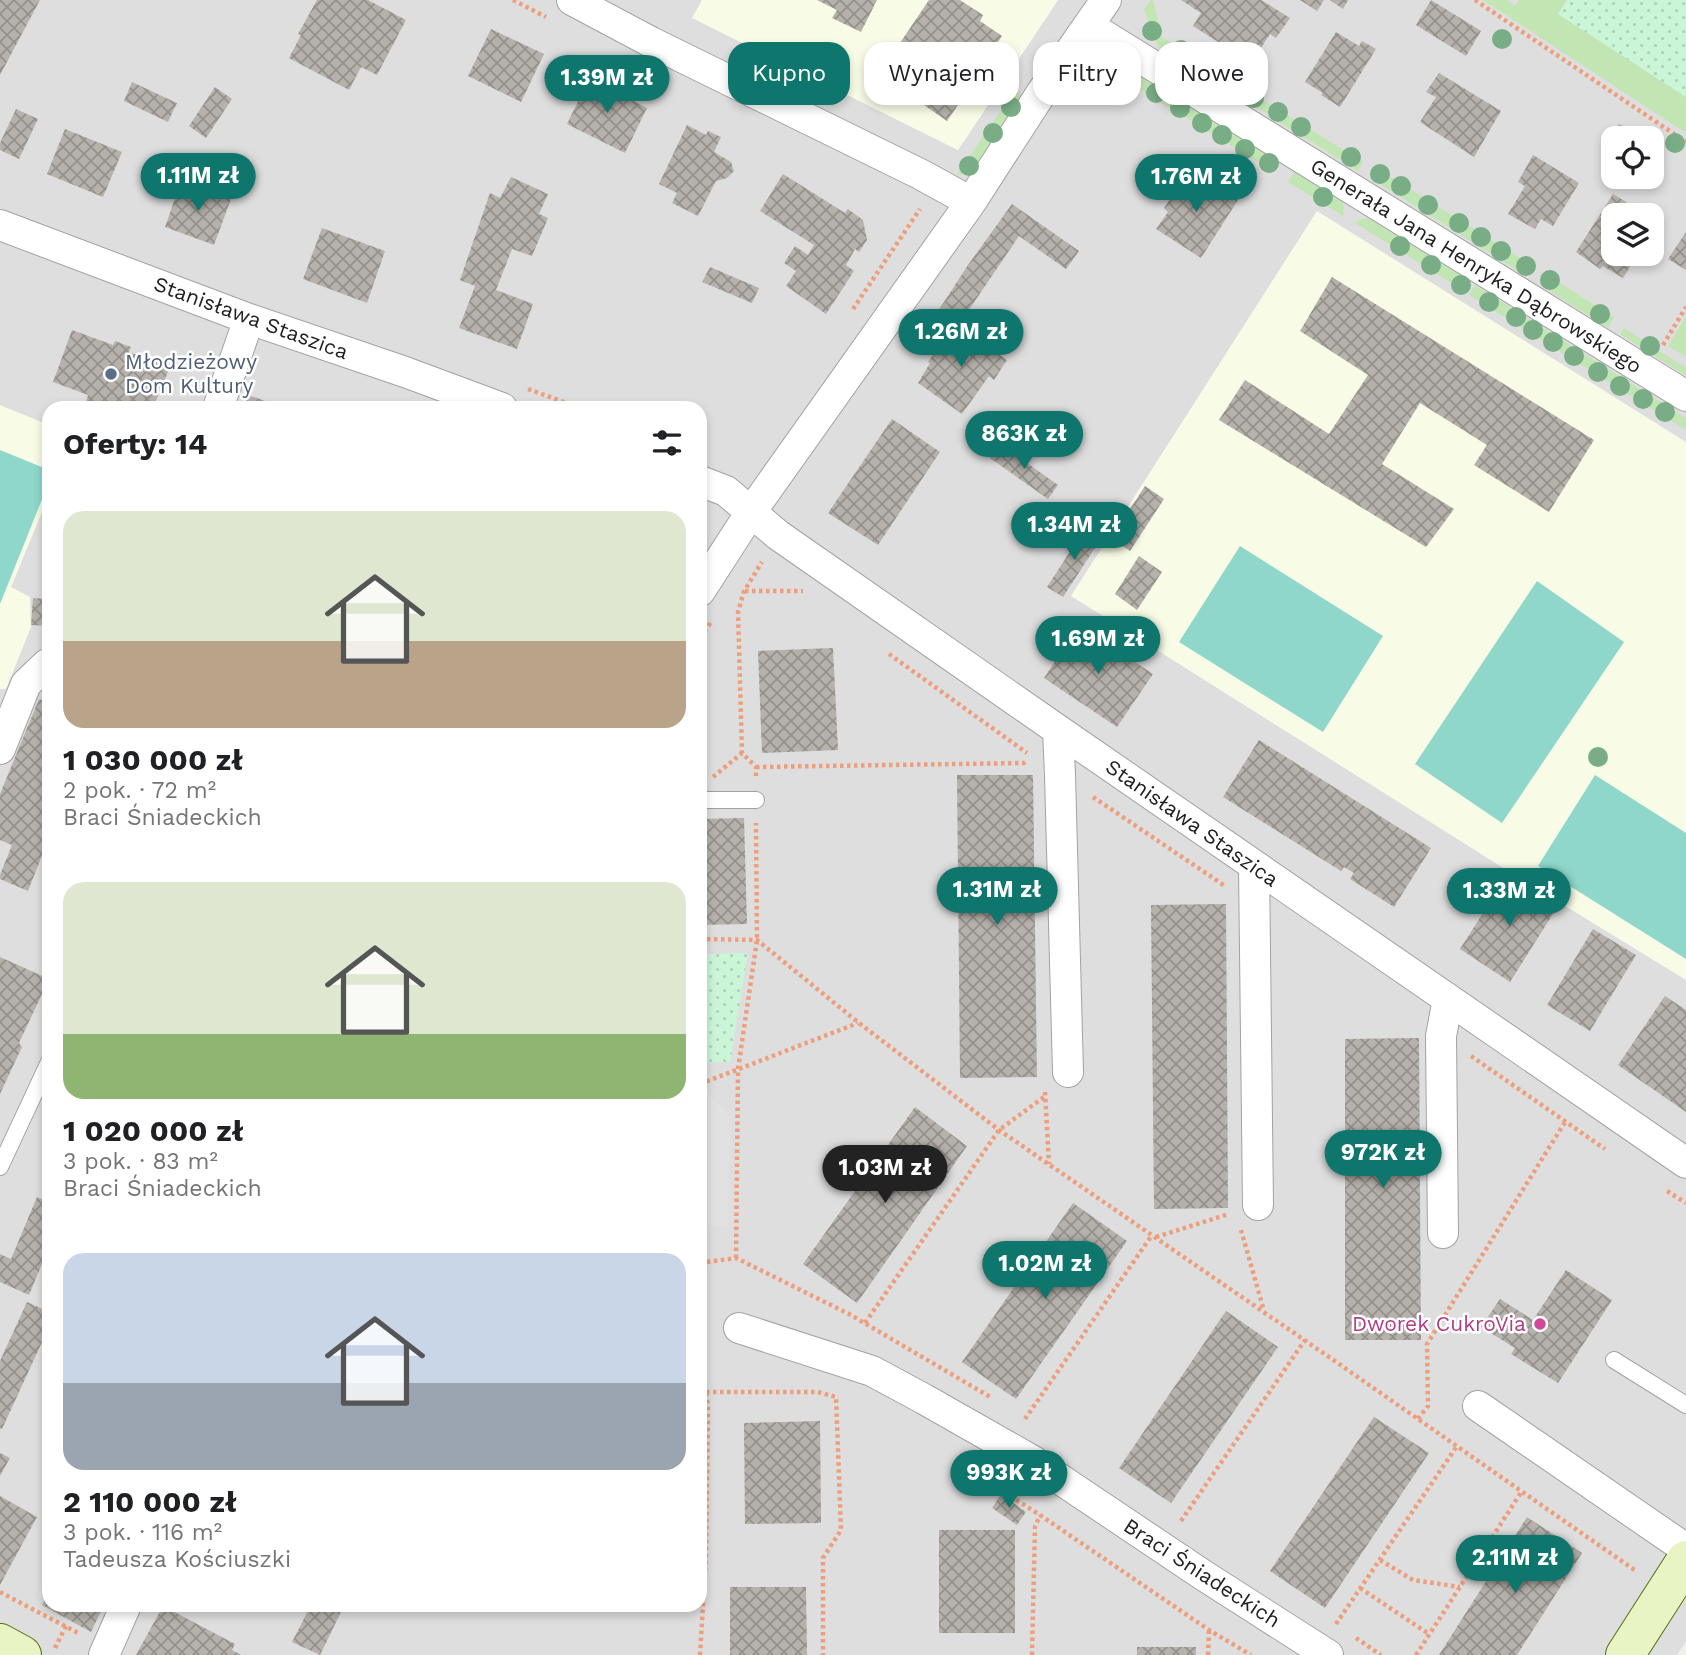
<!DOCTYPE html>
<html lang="pl">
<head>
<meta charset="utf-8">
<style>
	:root { --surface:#fff; --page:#f6f6f6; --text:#202124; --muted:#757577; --accent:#0f766e }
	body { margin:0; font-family:"Work Sans",sans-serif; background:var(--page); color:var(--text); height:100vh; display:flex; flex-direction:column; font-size:26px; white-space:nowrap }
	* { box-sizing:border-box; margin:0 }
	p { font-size:23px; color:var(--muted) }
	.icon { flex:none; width:38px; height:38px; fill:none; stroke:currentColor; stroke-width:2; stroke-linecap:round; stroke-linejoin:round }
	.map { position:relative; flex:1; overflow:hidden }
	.sheet { position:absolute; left:42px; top:401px; width:665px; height:1211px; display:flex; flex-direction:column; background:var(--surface); border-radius:21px; box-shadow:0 4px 10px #0003 }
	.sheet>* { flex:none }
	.guide { position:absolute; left:728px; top:42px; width:665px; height:63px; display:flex; gap:14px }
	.buttons { position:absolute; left:1601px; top:126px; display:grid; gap:14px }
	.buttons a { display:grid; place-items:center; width:63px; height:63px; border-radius:14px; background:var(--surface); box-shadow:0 4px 10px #0003; font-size:35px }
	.price { position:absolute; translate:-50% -60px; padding:0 16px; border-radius:24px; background:var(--accent); color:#fff; font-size:23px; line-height:46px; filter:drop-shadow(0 2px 4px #0008) }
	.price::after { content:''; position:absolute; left:50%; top:42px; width:21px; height:16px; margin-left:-10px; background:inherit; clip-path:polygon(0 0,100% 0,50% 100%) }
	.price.selected { background:#222; color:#fff }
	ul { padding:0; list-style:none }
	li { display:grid; align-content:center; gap:14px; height:371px; padding:0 21px }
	li span { display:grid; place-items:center; height:217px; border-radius:21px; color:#555 }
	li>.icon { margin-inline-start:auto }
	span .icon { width:126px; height:126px; fill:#fffc; stroke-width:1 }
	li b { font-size:30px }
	h2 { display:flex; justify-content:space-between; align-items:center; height:84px; padding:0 21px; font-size:30px }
	.chip { padding:0 24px; border-radius:21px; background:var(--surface); box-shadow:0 4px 10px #0003; font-size:24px; line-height:63px }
	.chip.selected { background:var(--accent); color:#fff }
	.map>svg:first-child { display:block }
</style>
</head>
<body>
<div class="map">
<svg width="1686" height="1655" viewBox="0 0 1686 1655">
	<defs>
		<pattern id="park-dots" width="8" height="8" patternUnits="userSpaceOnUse" patternTransform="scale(1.75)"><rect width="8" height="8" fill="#cbf5d7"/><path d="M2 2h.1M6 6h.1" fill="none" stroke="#aed2b8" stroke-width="1.8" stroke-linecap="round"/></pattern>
		<pattern id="building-cross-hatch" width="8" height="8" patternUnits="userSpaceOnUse" patternTransform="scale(1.75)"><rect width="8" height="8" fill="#b6b2ab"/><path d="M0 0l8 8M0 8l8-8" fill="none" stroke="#94908b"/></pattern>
	</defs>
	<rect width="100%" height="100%" fill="#f0efe9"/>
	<path fill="#dfdede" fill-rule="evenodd" d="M0 0H702L693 18 958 150 1058 0H1686V1641L1677 1655H0ZM1614 138H1652V177H1614ZM1614 215H1652V254H1614ZM49 408H700V1605H49Z"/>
	<path fill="#f8fce6" d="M702 0H1058L958 150 692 18Z
		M1317 211 1686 442V980L1505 869 1071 596Z
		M0 405 49 425V495L11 587 30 597 31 627 6 689H0Z"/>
	<path fill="#c2e5b4" d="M1151 0H1153L1162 37 1363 162 1358 171 1158 46 1144 9Z
		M1483 0H1507L1515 6 1519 0H1567L1558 14 1686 97V133Z
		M1114 62 1165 90 1280 162 1274 172 1109 70Z
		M1015 90 1023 95 974 167 969 171 956 176Z
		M1378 169 1530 264 1523 274 1372 179Z
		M1295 171 1341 200 1344 206 1343 216 1288 182Z
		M1369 218 1467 279 1461 289 1355 223 1361 219Z
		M1544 273 1614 317 1608 328 1539 284Z
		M1475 285 1686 418V430L1469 295Z
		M1686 316V357L1668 346Z
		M1624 328 1686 368V376L1620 334Z"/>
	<path fill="url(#park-dots)" d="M1567 0H1686V97L1558 14Z
		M748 953 730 1062 700 1063V954Z"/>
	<path fill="#8fd7ca" d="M0 450 49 470V482L0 604Z
		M1240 546 1383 636 1323 732 1179 642Z
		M1537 581 1624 642 1502 823 1415 764Z
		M1595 775 1686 833V959L1538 866Z"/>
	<path fill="#e1e1e1" d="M700 1083 730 1117 728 1226 700 1225Z"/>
	<path fill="url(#building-cross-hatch)" d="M0 0H40L0 75Z
		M317 0H368L406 20 377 75 361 67 349 90 289 58 301 35 298 34Z
		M817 0H877L861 32 832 18 837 10Z
		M929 0H960L983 15 980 21 1002 36 982 66 984 67 947 121 879 74Z
		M1181 0H1261L1290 18 1276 38 1270 34 1251 63 1193 26 1201 13Z
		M1300 0H1324L1317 11Z
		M1330 0H1348L1343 9Z
		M1431 0 1481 31 1466 56 1416 25Z
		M491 29 544 54 521 102 468 76Z
		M1336 32 1359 46 1362 41 1376 49 1340 107 1321 95 1323 93 1305 82Z
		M1439 73 1501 111 1474 157 1420 122 1436 97 1426 92Z
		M589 79 614 91 618 83 628 88 624 96 647 108 625 153 567 124Z
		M132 82 177 103 168 122 124 101Z
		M215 87 232 99 206 138 189 126Z
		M16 109 38 119 19 159 0 150V143Z
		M1619 124 1635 133 1631 138H1614V155L1604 148Z
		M687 125 706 135 708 131 721 137 714 152 731 162 734 171 727 178 716 181 698 216 672 203 677 193 659 184Z
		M65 129 122 152 103 197 47 174Z
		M1533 155 1579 183 1553 226 1541 219 1535 229 1508 214 1525 186 1518 182Z
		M1193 172 1238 200 1201 258 1156 229 1168 212 1164 208 1178 187 1182 190Z
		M783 174 845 213 848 209 863 220 867 240 859 252 855 249 846 265 854 271 826 314 786 286 796 271 784 263 795 246 808 255 814 245 760 211Z
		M511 177 548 194 539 214 548 218 532 256 512 249 496 290 533 304 517 349 459 328 475 286 460 280 490 193 500 198Z
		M181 181 231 199 214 245 165 227Z
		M1613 194 1638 209 1634 215H1614V254H1647L1641 264 1634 260 1623 278 1603 266 1600 269 1576 252Z
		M1012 204 1079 251 1066 269 1019 236 958 326 938 311 968 265Z
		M322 228 385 251 367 303 303 279Z
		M1686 232V270L1668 259Z
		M710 267 759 288 752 303 702 282Z
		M1332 277 1594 440 1549 512 1474 465 1487 445 1420 403 1382 464 1454 509 1426 547 1219 420 1245 380 1329 434 1368 375 1300 331Z
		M958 326 1007 360 994 380 989 376 962 414 918 383 930 363 928 362 942 342 943 343Z
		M72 330 113 345 115 341 131 347 129 352 170 367 155 403 163 406 162 408H84L88 395 53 382Z
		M248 395 282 407V408H244Z
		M892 419 940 452 878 545 828 513Z
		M1000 444 1058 485 1048 499 990 458Z
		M1145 486 1164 499 1130 551 1111 538Z
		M1086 527 1102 537 1063 597 1047 587Z
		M1139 556 1162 572 1137 610 1115 594Z
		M33 598 49 599V626L31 625Z
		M1079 625 1153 674 1117 727 1044 678Z
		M833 648 838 750 762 753 758 651Z
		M49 682V838L28 891 0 879V875L12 845 0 840V794L39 699 42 700Z
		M1259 740 1431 848 1394 907 1350 879 1354 873 1344 867 1341 871 1223 797Z
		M957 775H1033L1037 1077 960 1078Z
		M744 818 747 924 700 925V819Z
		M1508 874 1558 906 1510 982 1460 949Z
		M1226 904 1228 1208 1154 1209 1151 905Z
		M1593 929 1636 955 1590 1031 1547 1005Z
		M0 957 49 979 19 1043 22 1047 0 1094Z
		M1665 996 1686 1010V1112L1618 1065Z
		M1419 1038 1421 1340H1345V1039Z
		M915 1107 967 1146 857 1303 803 1264Z
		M37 1197 49 1202V1247L29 1295 0 1282V1254L11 1259Z
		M1073 1203 1127 1241 1016 1399 962 1362Z
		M1566 1270 1612 1300 1558 1383 1511 1354 1515 1348 1481 1327 1500 1299 1533 1320Z
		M27 1302 49 1312V1327L2 1429 0 1428V1361Z
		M1226 1311 1278 1347 1171 1503 1119 1468Z
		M1374 1417 1429 1453 1325 1608 1270 1571Z
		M820 1421 821 1523 745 1524 744 1423Z
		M0 1453 10 1458 0 1476Z
		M1001 1494 1026 1512 1017 1525 992 1508Z
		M0 1496 37 1517 0 1585Z
		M1527 1517 1582 1553 1517 1655H1439Z
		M939 1530H1015V1633H939Z
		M730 1587H806L807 1655H730Z
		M49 1591V1605H104L91 1632 42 1605Z
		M311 1605H326L341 1612 320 1655 292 1642Z
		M611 1605H637L633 1612 625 1611Z
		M163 1606 235 1644 232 1650 241 1655H136Z
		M1137 1647H1196V1655H1137Z"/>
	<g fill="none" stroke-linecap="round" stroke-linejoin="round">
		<defs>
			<path id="lane" d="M700 800H756
				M0 1167 49 1062
				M1614 1360 1686 1405"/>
			<path id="street" d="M572 0 651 42 920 174 971 202
				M1089 26 1686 396
				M0 225 249 319 405 372 502 408
				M218 408 249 319
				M700 481 726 491 778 535 1058 730 1686 1163
				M700 591 751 512 971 202 1042 92 1106 0
				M1058 730 1060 775 1068 1072
				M0 749 26 684 47 664 49 665
				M1254 866 1258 1205
				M1443 1233 1441 1036 1448 999
				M739 1328 872 1371 924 1399 1033 1461 1203 1575 1328 1655
				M1478 1406 1686 1549
				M104 1655 126 1605"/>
			<path id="secondary" d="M0 1643 22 1655
				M1625 1655 1686 1560"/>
		</defs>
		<use href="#lane" stroke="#a2a2a2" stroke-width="18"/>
		<use href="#street" stroke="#a2a2a2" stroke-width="32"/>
		<use href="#secondary" stroke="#527010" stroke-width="40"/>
		<path stroke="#ed9f7d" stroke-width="4.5" stroke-dasharray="3.5 3.5" stroke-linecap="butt" d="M513 0 546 17
			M1475 0 1686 142
			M853 309 920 209
			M1663 345 1686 307
			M528 389 580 408
			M745 591H803
			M700 637 712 621
			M889 654 1027 753
			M756 767 1024 763 1028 760
			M756 776V767L742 753 738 612 744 591 762 562
			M713 777 742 753
			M1093 797 1225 886
			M700 939 757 940 859 1023 999 1130 1329 1357 1636 1571
			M1471 1056 1605 1149
			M700 1084 858 1023
			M1045 1092 1049 1164
			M1667 1191 1686 1203
			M1241 1230 1264 1311
			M1156 1237 1229 1214
			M736 1258 738 1069 757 940 756 823
			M700 1263 736 1258 849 1314 992 1398
			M865 1323 999 1130 1044 1097
			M700 1391 706 1392 708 1405 706 1556 700 1655
			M706 1392H818L836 1397 841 1530 823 1558V1655
			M1025 1419 1152 1235
			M1418 1419 1428 1406 1427 1344 1565 1122
			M962 1456 958 1463 1040 1515 1209 1630 1251 1655
			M1181 1521 1305 1340
			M1380 1560 1413 1580 1460 1587
			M1360 1588 1429 1634
			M0 1592 80 1634
			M1336 1624 1457 1446
			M1356 1638 1381 1655
			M55 1648 66 1626
			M1032 1655 1035 1527 1040 1515
			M1208 1655 1209 1630
			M1416 1655 1522 1491"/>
		<use href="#lane" stroke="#fff" stroke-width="16"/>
		<use href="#street" stroke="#fff" stroke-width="30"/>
		<use href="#secondary" stroke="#e8f4c3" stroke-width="38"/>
	</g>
	<g fill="#79ad85">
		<circle cx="1152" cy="31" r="10"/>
		<circle cx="1502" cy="39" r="10"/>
		<circle cx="1181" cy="50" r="10"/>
		<circle cx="1043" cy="60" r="10"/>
		<circle cx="1129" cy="77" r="10"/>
		<circle cx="1222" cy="77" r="10"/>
		<circle cx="1156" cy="93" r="10"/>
		<circle cx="1254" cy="98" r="10"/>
		<circle cx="1011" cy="107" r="10"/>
		<circle cx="1180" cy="108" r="10"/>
		<circle cx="1278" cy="112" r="10"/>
		<circle cx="1202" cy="123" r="10"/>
		<circle cx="1301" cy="127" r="10"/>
		<circle cx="993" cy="133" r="10"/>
		<circle cx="1222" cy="135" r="10"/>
		<circle cx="1675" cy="143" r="10"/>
		<circle cx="1245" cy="149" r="10"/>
		<circle cx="1351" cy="157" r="10"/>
		<circle cx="1269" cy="163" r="10"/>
		<circle cx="969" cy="166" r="10"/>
		<circle cx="1380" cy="174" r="10"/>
		<circle cx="1401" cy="186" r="10"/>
		<circle cx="1323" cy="197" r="10"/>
		<circle cx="1428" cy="205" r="10"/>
		<circle cx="1459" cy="223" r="10"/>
		<circle cx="1481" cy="237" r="10"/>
		<circle cx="1400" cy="246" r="10"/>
		<circle cx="1501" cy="251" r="10"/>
		<circle cx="1431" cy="265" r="10"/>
		<circle cx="1526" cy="266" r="10"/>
		<circle cx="1550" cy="280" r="10"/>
		<circle cx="1461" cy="285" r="10"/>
		<circle cx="1489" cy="302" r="10"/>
		<circle cx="1600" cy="314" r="10"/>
		<circle cx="1516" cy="317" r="10"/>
		<circle cx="1533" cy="330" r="10"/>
		<circle cx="1553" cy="342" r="10"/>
		<circle cx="1650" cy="346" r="10"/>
		<circle cx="1574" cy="356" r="10"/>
		<circle cx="1598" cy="372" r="10"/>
		<circle cx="1620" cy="386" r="10"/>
		<circle cx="1643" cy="399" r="10"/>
		<circle cx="1665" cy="412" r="10"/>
		<circle cx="1598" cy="757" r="10"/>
	</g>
	<circle fill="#5c6f8a" stroke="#fff" stroke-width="2.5" cx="111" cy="374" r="7"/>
	<circle fill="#d1479c" stroke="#fff" stroke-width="2.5" cx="1540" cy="1324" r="7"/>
	<g text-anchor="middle" stroke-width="5" stroke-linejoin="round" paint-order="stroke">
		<g font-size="21" fill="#212121" stroke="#fff">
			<text transform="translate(1476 266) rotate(32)" y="7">Generała Jana Henryka Dąbrowskiego</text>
			<text transform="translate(251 318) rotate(20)" y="7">Stanisława Staszica</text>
			<text transform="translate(1192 823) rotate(35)" y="7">Stanisława Staszica</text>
			<text transform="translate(1202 1573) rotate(33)" y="7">Braci Śniadeckich</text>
		</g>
		<g font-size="21" fill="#4e5e75" stroke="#fff" text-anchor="start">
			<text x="125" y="369">Młodzieżowy<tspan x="125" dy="24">Dom Kultury</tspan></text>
		</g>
		<g font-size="21" fill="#b23c85" stroke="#fff" text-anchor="end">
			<text x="1526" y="1331">Dworek CukroVia</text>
		</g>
	</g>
</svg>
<div class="buttons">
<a><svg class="icon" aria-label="locate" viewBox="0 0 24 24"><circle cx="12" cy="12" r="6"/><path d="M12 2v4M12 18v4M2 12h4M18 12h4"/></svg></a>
<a><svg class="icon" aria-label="layers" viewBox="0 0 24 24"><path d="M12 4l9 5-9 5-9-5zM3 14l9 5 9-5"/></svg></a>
</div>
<b class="price" style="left:607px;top:115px">1.39M zł</b>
<b class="price" style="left:198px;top:213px">1.11M zł</b>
<b class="price" style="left:1196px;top:214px">1.76M zł</b>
<b class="price" style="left:961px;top:369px">1.26M zł</b>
<b class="price" style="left:1024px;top:471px">863K zł</b>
<b class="price" style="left:1074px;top:562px">1.34M zł</b>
<b class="price" style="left:1098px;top:676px">1.69M zł</b>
<b class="price" style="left:997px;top:927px">1.31M zł</b>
<b class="price" style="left:1509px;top:928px">1.33M zł</b>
<b class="price" style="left:1383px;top:1190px">972K zł</b>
<b class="price selected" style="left:885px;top:1205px">1.03M zł</b>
<b class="price" style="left:1045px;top:1301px">1.02M zł</b>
<b class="price" style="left:1009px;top:1510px">993K zł</b>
<b class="price" style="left:1515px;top:1595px">2.11M zł</b>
<div class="guide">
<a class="chip selected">Kupno</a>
<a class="chip">Wynajem</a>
<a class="chip">Filtry</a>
<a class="chip">Nowe</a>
</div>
<section class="sheet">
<h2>Oferty: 14<svg class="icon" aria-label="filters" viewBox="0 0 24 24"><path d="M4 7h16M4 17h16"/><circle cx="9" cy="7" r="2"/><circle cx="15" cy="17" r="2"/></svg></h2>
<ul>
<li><span style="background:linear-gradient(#dfe7d0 60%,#b9a48a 0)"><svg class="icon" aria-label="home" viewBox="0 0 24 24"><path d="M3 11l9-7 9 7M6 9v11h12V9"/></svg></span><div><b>1 030 000 zł</b><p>2 pok. · 72 m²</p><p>Braci Śniadeckich</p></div></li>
<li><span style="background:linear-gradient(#dfe7d0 70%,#8fb573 0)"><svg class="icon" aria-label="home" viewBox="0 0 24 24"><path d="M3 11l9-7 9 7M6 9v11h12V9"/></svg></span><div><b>1 020 000 zł</b><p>3 pok. · 83 m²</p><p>Braci Śniadeckich</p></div></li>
<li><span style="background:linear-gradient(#c9d6e8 60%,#9aa5b1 0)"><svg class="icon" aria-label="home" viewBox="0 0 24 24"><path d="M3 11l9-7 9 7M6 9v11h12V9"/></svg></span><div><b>2 110 000 zł</b><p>3 pok. · 116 m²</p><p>Tadeusza Kościuszki</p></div></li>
</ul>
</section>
</div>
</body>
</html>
